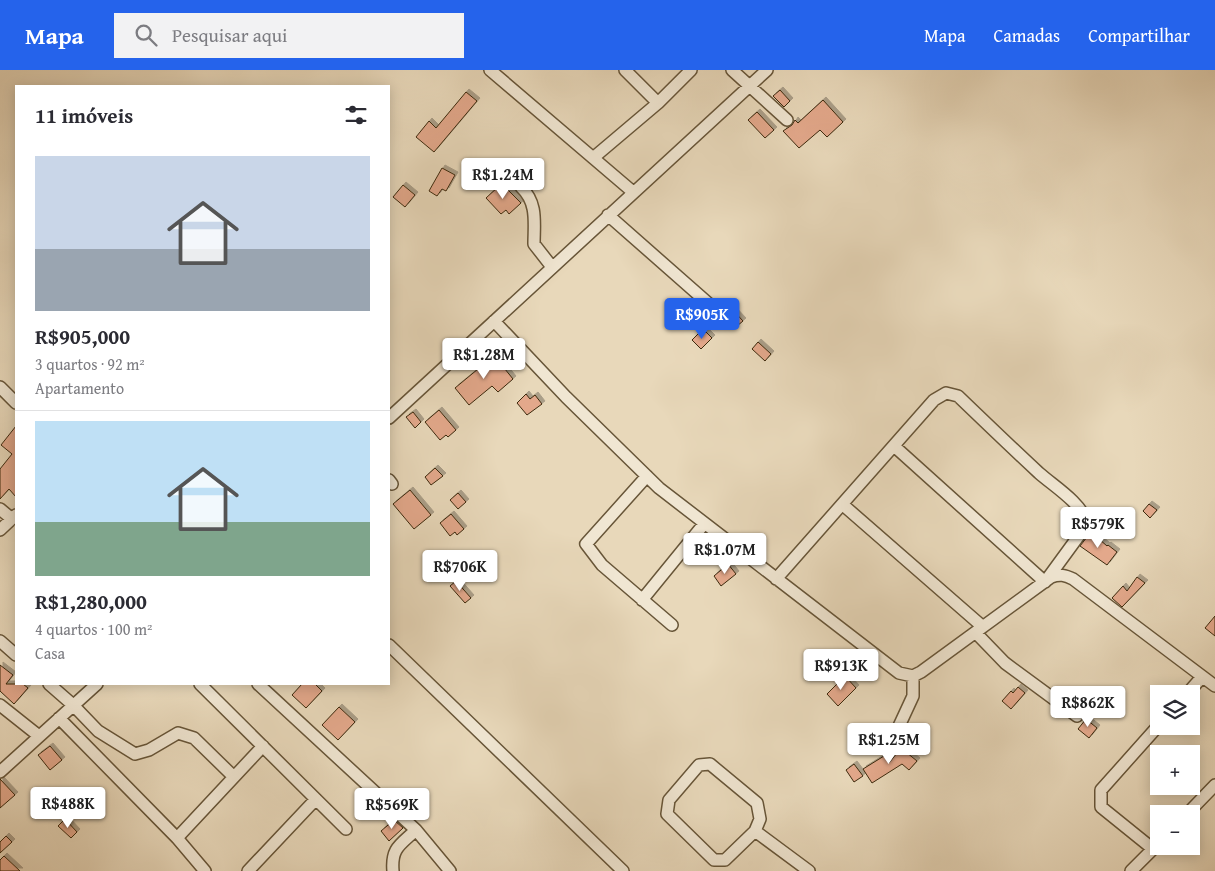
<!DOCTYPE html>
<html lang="pt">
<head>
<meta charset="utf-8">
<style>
	:root { --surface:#fff; --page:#f2f2f3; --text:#2b2b33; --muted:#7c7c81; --line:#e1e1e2; --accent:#2563eb }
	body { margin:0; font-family:"Gentium Book Plus",serif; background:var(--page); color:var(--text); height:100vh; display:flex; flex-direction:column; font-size:19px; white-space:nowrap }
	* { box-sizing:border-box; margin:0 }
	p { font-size:16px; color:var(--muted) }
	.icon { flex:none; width:28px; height:28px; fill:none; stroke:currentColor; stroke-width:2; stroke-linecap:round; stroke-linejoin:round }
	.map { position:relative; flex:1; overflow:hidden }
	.sheet { position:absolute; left:15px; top:15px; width:375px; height:600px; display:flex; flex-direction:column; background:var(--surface); border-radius:0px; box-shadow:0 2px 12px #0003 }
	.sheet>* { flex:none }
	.controls { position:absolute; left:1150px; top:615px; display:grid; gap:10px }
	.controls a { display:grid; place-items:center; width:50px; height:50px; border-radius:0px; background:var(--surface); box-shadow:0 2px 12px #0003; font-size:25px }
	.price { position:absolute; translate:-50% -42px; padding:0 11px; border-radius:5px; background:#fff; color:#222; font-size:16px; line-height:32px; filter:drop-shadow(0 1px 2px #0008) }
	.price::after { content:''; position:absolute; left:50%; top:30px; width:15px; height:11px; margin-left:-8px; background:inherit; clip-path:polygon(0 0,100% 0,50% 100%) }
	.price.selected { background:var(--accent); color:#fff }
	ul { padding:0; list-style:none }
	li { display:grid; align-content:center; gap:10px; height:265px; padding:0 20px }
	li+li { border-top:1px solid var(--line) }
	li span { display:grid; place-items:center; height:155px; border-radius:0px; color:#555 }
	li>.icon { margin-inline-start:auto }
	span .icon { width:90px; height:90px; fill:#fffc; stroke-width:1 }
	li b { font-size:21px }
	h2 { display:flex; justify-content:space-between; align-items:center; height:60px; padding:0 20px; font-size:21px }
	header { display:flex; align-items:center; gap:30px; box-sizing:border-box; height:70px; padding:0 25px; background:var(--accent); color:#fff }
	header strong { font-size:24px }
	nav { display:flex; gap:28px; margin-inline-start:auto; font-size:18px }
	.search { width:350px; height:45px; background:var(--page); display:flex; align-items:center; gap:12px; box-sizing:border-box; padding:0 18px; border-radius:0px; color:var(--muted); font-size:19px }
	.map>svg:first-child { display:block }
</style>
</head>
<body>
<header>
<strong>Mapa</strong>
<div class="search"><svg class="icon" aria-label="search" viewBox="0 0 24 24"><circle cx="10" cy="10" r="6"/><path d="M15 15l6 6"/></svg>Pesquisar aqui</div>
<nav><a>Mapa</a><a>Camadas</a><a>Compartilhar</a></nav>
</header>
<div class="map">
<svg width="1215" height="801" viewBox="0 0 1215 801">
	<defs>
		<filter id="shadow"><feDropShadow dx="3" dy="-3" stdDeviation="0" flood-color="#0004"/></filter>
	</defs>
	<rect width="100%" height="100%" fill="#e8d8ba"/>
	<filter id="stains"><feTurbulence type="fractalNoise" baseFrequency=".004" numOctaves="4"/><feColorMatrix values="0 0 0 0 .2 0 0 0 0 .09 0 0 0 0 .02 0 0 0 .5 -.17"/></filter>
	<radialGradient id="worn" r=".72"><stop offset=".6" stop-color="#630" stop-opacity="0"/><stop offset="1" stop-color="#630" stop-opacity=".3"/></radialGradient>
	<path fill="#e3a88b" stroke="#3c290d" filter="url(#shadow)" d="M780 20 790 31 784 37 773 26Z
		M466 22 477 31 434 82 416 67 429 51 436 58Z
		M823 30 843 52 827 67 820 60 799 78 783 61 792 55 795 50 798 53Z
		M757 42 774 60 765 68 748 50Z
		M442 98 455 105 446 121 442 119 437 126 429 121Z
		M403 115 415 125 405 137 393 127Z
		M504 116 521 133 509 144 506 140 501 144 486 128 498 117 501 120Z
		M730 237 743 251 737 256 724 243Z
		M700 262 703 265 706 262 712 268 701 279 692 270Z
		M758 272 771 284 765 291 752 279Z
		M492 283 513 309 498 322 492 316 469 335 455 318 478 299 476 297Z
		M526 324 530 329 535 325 542 334 527 345 517 333Z
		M439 340 456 360 448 367 446 365 440 370 425 352Z
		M413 342 421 352 415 358 406 347Z
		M16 356V427L9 419 0 429V399L12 384 1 375Z
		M435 398 443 406 431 415 425 407Z
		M410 420 431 445 414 459 393 434Z
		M458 423 466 432 458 439 450 430Z
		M1149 434 1157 440 1150 448 1143 441Z
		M451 444 464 459 457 465 455 462 450 466 440 453Z
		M1091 462 1107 476 1108 475 1117 482 1107 495 1080 476Z
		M728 494 736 504 721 516 714 506Z
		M1137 507 1145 513 1122 537 1112 528 1123 516 1127 521Z
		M456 511 471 528 465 533 450 516Z
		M1215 546V566L1205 558Z
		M0 595 13 605 6 614H23L28 618 14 634 0 621Z
		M845 606 856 618 838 636 827 624Z
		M302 614H315L322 621 306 638 292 625Z
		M1018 617 1025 623 1011 639 1002 631 1011 621 1013 623Z
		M339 637 355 652 338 670 322 655Z
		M1086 649 1097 658 1089 668 1078 659Z
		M869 663 875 671 868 676 861 668Z
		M50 676 62 690 50 700 38 685Z
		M901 678 917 691 909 700 902 694 872 713 863 699 884 686 889 693Z
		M854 694 863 706 854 712 846 700Z
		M0 709 15 725 0 738Z
		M65 749 77 762 71 768 58 756Z
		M394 750 403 758 389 771 381 761Z
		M6 766 12 772 0 783V772Z
		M4 786 20 801H0V790Z"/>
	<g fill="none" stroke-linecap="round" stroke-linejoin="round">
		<defs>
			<path id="minor" d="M490 0 633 122
				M625 0 658 33
				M732 0 787 50
				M593 88 658 33 691 0
				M521 117C538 133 534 153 534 174L552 197
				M608 145 717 241
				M494 251 566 327 659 418 899 603 913 606 921 602 1051 507C1060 504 1065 505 1073 509L1215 616
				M0 317 16 333
				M389 348 767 0
				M647 406 586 474 602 495 672 555
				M389 410 392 414
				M842 434 983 557
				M0 439 12 449
				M0 460 16 445
				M776 509 934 330 946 323 958 326C985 352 1012 378 1039 403 1055 417 1080 432 1087 452L1083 460 1045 512 894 376
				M642 530 704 454
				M976 563 1005 593 1077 646
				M0 571 16 585
				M389 575 623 801
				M49 614 73 635 98 661 135 684 149 680 178 663 194 668 234 707
				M200 614 346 759
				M258 614 416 760 450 801
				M1187 624 1202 607
				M0 635 39 666
				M59 648 177 768 205 801
				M888 680 913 626V606
				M710 694 757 733 760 749 755 761 725 790H714L667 744 669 730 699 695Z
				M0 702 97 614
				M1187 744 1215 715
				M755 761 809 801
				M177 768 263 676
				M1153 779 1101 737V720L1159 655
				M248 801 316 729
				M393 801C391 778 400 775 416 760
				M1131 801 1159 773"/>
		</defs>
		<use href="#minor" stroke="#675538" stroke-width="14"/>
		<use href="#minor" stroke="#f0e6d2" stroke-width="11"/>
	</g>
	<rect width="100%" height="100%" filter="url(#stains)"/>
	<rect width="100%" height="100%" fill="url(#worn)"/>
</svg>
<div class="controls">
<a><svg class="icon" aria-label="layers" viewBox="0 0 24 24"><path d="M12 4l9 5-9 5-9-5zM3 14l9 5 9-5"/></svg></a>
<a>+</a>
<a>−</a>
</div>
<b class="price" style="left:503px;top:130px">R$1.24M</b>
<b class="price selected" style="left:702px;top:270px">R$905K</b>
<b class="price" style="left:484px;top:310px">R$1.28M</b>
<b class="price" style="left:1098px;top:479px">R$579K</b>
<b class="price" style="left:725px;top:505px">R$1.07M</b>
<b class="price" style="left:460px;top:522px">R$706K</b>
<b class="price" style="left:841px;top:621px">R$913K</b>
<b class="price" style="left:1088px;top:658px">R$862K</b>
<b class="price" style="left:889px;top:695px">R$1.25M</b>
<b class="price" style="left:68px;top:759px">R$488K</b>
<b class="price" style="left:392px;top:760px">R$569K</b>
<section class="sheet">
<h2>11 imóveis<svg class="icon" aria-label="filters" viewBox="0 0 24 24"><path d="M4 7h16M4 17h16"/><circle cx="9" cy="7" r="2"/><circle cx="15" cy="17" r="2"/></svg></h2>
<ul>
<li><span style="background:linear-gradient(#c9d6e8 60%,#9aa5b1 0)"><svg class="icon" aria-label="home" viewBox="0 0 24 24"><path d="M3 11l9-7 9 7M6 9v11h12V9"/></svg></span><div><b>R$905,000</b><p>3 quartos · 92 m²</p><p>Apartamento</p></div></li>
<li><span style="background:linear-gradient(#bfe0f5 65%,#7fa58c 0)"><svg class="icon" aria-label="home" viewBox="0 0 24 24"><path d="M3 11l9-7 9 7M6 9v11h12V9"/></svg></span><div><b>R$1,280,000</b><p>4 quartos · 100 m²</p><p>Casa</p></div></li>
</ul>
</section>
</div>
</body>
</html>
